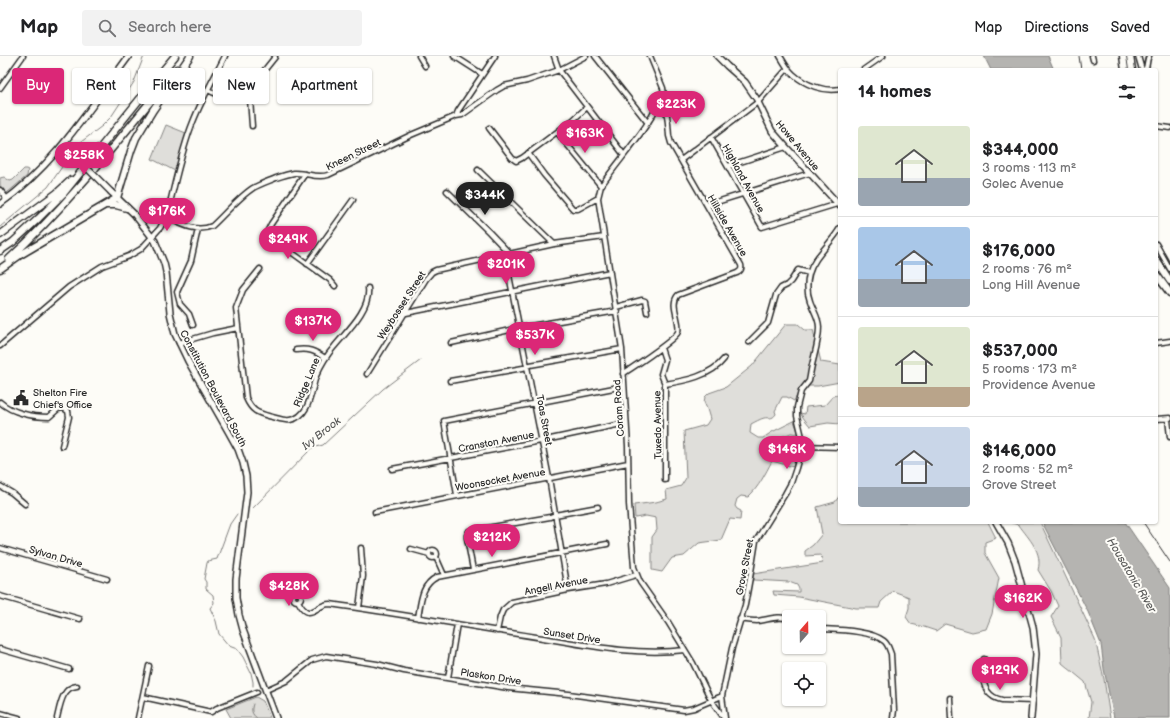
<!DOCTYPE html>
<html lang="en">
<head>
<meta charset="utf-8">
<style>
	:root { --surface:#fff; --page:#f2f2f2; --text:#202124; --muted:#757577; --line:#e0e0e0; --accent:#db2777 }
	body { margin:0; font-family:"Balsamiq Sans",sans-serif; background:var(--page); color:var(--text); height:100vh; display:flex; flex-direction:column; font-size:15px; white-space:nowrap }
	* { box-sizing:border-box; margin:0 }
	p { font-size:13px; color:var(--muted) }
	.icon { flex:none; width:22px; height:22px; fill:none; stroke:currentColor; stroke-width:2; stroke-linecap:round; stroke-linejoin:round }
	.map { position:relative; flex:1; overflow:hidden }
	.panel { position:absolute; left:838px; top:12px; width:320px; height:456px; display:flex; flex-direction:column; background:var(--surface); border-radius:4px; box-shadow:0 1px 3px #0004 }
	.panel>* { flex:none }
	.guide { position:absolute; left:12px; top:12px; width:380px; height:36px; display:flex; gap:8px }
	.needle { width:26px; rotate:20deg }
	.buttons { position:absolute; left:782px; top:554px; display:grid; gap:8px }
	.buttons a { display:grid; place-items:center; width:44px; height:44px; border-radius:4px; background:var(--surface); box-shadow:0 1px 3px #0004; font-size:20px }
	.price { position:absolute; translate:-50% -34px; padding:0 9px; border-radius:14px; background:var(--accent); color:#fff; font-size:13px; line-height:26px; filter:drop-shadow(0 1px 2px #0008) }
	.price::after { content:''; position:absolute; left:50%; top:24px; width:12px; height:9px; margin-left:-6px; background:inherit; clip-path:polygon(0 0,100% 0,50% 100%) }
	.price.on { background:#222; color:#fff }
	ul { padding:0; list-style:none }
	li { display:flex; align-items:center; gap:12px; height:100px; padding:0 20px }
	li+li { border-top:1px solid var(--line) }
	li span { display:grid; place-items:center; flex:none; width:112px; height:80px; border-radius:4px; color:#555 }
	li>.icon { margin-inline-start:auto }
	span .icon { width:48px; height:48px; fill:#fffc; stroke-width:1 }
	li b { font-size:17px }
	h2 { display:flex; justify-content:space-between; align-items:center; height:48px; padding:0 20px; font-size:17px }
	.chip { padding:0 14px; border-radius:4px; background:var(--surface); box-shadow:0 1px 3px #0004; font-size:14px; line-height:36px }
	.chip.on { background:var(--accent); color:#fff }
	header { display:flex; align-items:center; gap:24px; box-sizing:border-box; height:56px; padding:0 20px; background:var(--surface); border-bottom:1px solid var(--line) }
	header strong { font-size:19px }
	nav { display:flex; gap:22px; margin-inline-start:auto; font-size:14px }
	.search { width:280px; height:36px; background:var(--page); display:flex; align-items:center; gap:10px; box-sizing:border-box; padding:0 14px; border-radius:4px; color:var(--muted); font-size:15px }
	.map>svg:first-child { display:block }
</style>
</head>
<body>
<header>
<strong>Map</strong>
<div class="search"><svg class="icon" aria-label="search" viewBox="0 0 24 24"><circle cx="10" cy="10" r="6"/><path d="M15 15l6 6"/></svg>Search here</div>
<nav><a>Map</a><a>Directions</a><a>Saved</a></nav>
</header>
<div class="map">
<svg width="1170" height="662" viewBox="0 0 1170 662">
	<rect width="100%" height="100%" fill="#fdfcf7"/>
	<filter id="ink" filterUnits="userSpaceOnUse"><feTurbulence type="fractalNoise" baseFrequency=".025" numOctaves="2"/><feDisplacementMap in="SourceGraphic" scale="8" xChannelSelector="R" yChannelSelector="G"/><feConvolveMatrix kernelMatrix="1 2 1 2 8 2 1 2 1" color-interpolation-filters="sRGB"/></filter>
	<g filter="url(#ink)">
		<path fill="#dfdeda" stroke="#858482" d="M166 69 186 77 175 115 152 103Z
			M24 113H26L28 114 27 120 7 137C0 135 0 129 0 122L4 121 10 125 13 124Z
			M786 268H798L805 274H813L821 306 840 309V326L818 330H802L794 345 787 341H782L775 355 776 358C772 364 769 361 764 362 760 363 755 366 751 368L750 377 758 382H763L772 376 794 365 799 378 791 377 781 381C783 390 790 393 797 397L793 411 772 405C765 418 759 431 748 441L741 440 737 443 735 450 737 453 741 455 740 464 730 463 721 484 699 487 684 500 672 502 662 516 652 514V481L657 474 656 462 646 460 635 462 634 449 656 446 667 443 666 434 681 430 686 422 684 375 706 369 710 363 707 353 704 346 705 341 709 337 726 331 752 310Z
			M840 338V368L828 367 810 370 805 364 800 357 805 358 806 351 825 349 833 340Z
			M840 439V466H988L996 482 985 486V497L999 522 992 558 986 573 972 576 945 568 936 575 924 571 911 568 906 561 909 552V541L893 535 881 546 879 552H856L799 541 774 539 773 535 799 536V533L797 529 789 526 753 524V518L823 507 821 499 805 500V495L813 489 822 478 817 451 835 446Z
			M1009 466H1040L1095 583 1104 623 1110 662H1089L1091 646 1085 626 1062 607 1061 581 1051 561 1058 550 1051 535 1038 514C1043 496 1029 483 1019 469Z
			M256 641 263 645 270 662H231L226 653Z"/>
		<path fill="#b5b4b1" stroke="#7e7d7b" d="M984 0H1048L1054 14H991Z
			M1042 466H1125L1170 532V662H1114L1104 613 1101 588 1088 556Z"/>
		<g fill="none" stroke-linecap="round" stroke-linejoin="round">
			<path stroke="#7e7d7b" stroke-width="1" d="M81 86 102 70 111 61 134 26 144 0
				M0 171 48 131 64 108
				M253 452 312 392 323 389 383 333 421 304
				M237 458 230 468 217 503 208 505 207 507 204 523 206 526V533L213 539 214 547 210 552 216 565 219 578 229 590 237 593 243 601 251 617 253 626V630
				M253 648C251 654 251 658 257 662"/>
			<defs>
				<path id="minor" d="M419 0 425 10
					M454 0 482 18
					M554 0 559 14 624 99
					M595 0 648 67
					M780 0C784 6 787 13 793 18 805 29 824 36 840 33
					M1092 0 1093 4
					M1138 0 1142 14
					M863 14 883 0
					M1145 14C1148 10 1146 5 1149 0
					M0 32 23 0
					M208 34C222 42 232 40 248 37L251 31 275 1
					M248 37 250 43 252 70
					M663 37C652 69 620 102 601 130L598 142 622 293 628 390 629 448 634 511 640 526 668 566 693 607 711 644 724 662
					M456 60 462 59 497 34 504 30 527 25 559 14 586 0
					M1156 70 1170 72
					M489 72 512 102 516 105 522 102 573 64 587 51
					M557 76 601 130
					M711 81 762 171 837 148
					M528 97 544 119 573 153H578L598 142
					M681 104 758 46 788 12
					M728 110 786 91
					M478 114 554 188
					M305 118 271 168 268 174 269 178 273 183 330 224 335 230
					M0 134 7 143
					M447 135 489 176 510 198
					M707 149 810 117
					M166 161C181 168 196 177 212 170 225 158 239 141 253 132 260 128 269 125 276 122 282 120 288 118 294 117 306 116 316 123 328 119L411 79 456 60 458 55 495 0
					M1156 188 1170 213
					M505 199 549 422 568 534
					M307 208 353 144
					M260 213 243 234 236 252 246 342C252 356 258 357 272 361 277 362 284 365 290 364 310 361 311 335 316 320 321 309 326 300 334 291 346 276 371 253 368 232
					M616 251 642 244 645 245 647 256
					M406 257 610 216
					M193 269 189 258 180 248 177 236 191 205 198 173
					M749 286 768 267 776 239 781 232 787 229 791 225 798 214 809 217
					M179 287 213 277 238 272
					M451 287 519 272 617 255
					M1156 287 1170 285
					M0 290 69 231 102 210 129 200 141 193 160 172 166 161 169 151C176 123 182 93 193 66 202 43 214 22 225 0
					M661 292 665 304 661 318 665 328V424
					M296 294C308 292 315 295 325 302
					M367 318 426 223 432 216 436 214 554 188 604 181
					M623 318C633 311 675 284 678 276 681 264 669 249 678 239L737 217C741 215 742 213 741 209L671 87 669 80 668 67 663 32 650 0
					M450 325 523 312 530 309 622 293
					M665 328C685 325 711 320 724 303
					M0 346C12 357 33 361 49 361L58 353 63 352 68 355 69 361 62 390
					M1156 363 1170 362
					M1168 363 1170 381
					M802 390 840 391
					M392 413 541 385 626 367
					M0 430 12 437 25 448
					M457 439 444 365 624 330
					M375 456 628 407
					M0 492 107 523
					M411 493 429 498
					M429 498a4 4 0 1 1 8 0a4 4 0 1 1-8 0Z
					M436 501 444 519
					M473 514 467 482V479L469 475 550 461 555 459 598 451
					M293 541a4 4 0 1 1 8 0a4 4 0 1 1-8 0Z
					M0 540 80 563
					M298 545C310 568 315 548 330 548 402 558 472 571 543 582 590 590 638 600 685 594
					M359 552 363 520 361 492
					M418 562C421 545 421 529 437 521L607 488
					M740 563C746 564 751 565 757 565 768 564 778 559 789 563
					M819 573C836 574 871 574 884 585 888 588 889 593 891 598L894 654 893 662
					M497 575 500 561 503 554 512 546 568 534 606 528 636 519
					M0 593 69 613
					M984 603C981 620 982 640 1002 644L1033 645
					M448 622 457 568
					M266 634 286 625 312 604 326 600 377 608 404 615 508 632 569 638 684 654 694 652 722 640
					M143 641 211 656 217 652 257 636
					M950 642 951 662
					M0 657 19 662
					M57 662C60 650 62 631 77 630
					M138 662 149 610
					M725 662 722 640 732 592 745 549 751 516 756 485 785 438 791 427 796 412 802 390V381L797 360V351L801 335 809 325 810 320C812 304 819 288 819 271 819 262 813 254 810 245 807 237 807 226 809 218 814 200 831 188 840 172"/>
				<path id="major" d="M717 0 727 10 745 26 756 42 772 75 786 91 840 150
					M111 136 134 158 155 185 164 207 166 216 170 257 175 278 188 305 228 375 238 393 243 407 246 420 247 436 236 523V542L239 559 243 574 276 662
					M0 148C54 110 90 52 129 0
					M996 466 1008 487 1015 505 1033 571 1036 598 1031 662"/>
				<path id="highway" d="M1123 0 1125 14
					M1130 0 1132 14
					M107 149H116L127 152
					M0 179 57 137 71 124
					M0 195 13 186 39 162 63 138 160 18 175 0
					M9 203C72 145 123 78 177 13
					M1156 204 1170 225
					M0 213 20 199 117 142 131 95 136 82 153 54 190 0
					M1156 218 1170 237"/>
			</defs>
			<use href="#minor" stroke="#2b2b2b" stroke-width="7"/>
			<use href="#major" stroke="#2b2b2b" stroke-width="8"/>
			<use href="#highway" stroke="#2b2b2b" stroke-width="9"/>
			<use href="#minor" stroke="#fdfcf7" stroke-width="4"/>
			<use href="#major" stroke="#fdfcf7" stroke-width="5"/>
			<use href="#highway" stroke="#fdfcf7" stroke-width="6"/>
			<path stroke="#2b2b2b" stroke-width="1" d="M1079 0 1081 14
				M1143 466 1170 506"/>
			<defs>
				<path id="major-bridge" d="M68 93 111 136"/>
			</defs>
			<use href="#major-bridge" stroke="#2b2b2b" stroke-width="8" stroke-linecap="butt"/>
			<use href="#major-bridge" stroke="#fdfcf7" stroke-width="5"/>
		</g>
	</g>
	<defs>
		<symbol id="civic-bare" viewBox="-9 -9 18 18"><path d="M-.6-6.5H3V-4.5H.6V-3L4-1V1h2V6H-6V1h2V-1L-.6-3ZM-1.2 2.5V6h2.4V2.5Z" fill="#2b2b2b" stroke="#fdfcf7" stroke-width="2.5" paint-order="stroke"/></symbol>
	</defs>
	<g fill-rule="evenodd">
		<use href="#civic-bare" x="10" y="331" width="22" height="22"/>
	</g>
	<g text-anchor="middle" stroke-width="4" stroke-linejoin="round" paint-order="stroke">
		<g font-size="10" fill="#2b2b2b" stroke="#fdfcf7">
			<text transform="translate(798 89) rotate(50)" y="4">Howe Avenue</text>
			<text transform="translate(353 98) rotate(-26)" y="4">Kneen Street</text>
			<text transform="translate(744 122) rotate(61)" y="4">Highland Avenue</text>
			<text transform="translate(728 169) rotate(60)" y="4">Hillside Avenue</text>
			<text transform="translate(401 249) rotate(-57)" y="4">Weybosset Street</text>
			<text transform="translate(306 326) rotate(-67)" y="4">Ridge Lane</text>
			<text transform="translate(214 332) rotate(62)" y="4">Constitution Boulevard South</text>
			<text transform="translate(618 352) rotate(-94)" y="4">Coram Road</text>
			<text transform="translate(545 364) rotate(79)" y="4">Toas Street</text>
			<text transform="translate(657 369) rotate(-91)" y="4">Tuxedo Avenue</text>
			<text transform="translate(496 385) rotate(-11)" y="4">Cranston Avenue</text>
			<text transform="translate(500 423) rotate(-10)" y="4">Woonsocket Avenue</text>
			<text transform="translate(56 500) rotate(16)" y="4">Sylvan Drive</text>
			<text transform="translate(744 511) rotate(-79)" y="4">Grove Street</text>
			<text transform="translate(556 529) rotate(-11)" y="4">Angell Avenue</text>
			<text transform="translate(572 579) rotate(9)" y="4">Sunset Drive</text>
			<text transform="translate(491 620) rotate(9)" y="4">Plaskon Drive</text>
		</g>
		<g font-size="10" fill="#2b2b2b" stroke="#fdfcf7" text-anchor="start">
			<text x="33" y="340">Shelton Fire<tspan x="33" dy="12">Chief's Office</tspan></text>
		</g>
		<g font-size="11" font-style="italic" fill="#5b5b5a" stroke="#fdfcf7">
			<text transform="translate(321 377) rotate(-38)" y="4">Ivy Brook</text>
			<text transform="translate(1132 519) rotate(59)" y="4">Housatonic River</text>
		</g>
	</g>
</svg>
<div class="buttons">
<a><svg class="needle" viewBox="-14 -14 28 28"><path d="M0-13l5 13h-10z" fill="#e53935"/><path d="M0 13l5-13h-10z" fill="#757577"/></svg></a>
<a><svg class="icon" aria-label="locate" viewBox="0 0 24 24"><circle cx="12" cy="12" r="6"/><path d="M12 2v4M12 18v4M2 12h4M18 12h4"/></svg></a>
</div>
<b class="price" style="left:676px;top:69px">$223K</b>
<b class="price" style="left:585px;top:98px">$163K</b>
<b class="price" style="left:84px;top:120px">$258K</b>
<b class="price on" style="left:485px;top:160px">$344K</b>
<b class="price" style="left:167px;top:176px">$176K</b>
<b class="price" style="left:288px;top:204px">$249K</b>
<b class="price" style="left:506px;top:229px">$201K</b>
<b class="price" style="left:313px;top:286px">$137K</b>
<b class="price" style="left:535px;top:300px">$537K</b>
<b class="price" style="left:787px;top:414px">$146K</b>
<b class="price" style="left:492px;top:502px">$212K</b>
<b class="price" style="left:289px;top:551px">$428K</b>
<b class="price" style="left:1023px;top:563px">$162K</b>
<b class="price" style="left:1000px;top:635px">$129K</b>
<div class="guide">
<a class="chip on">Buy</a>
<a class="chip">Rent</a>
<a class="chip">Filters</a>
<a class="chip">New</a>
<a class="chip">Apartment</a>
</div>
<section class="panel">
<h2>14 homes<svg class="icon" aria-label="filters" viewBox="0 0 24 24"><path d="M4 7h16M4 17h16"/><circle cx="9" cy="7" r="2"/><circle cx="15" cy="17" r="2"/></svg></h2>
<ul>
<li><span style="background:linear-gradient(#dfe7d0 65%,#9aa5b1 0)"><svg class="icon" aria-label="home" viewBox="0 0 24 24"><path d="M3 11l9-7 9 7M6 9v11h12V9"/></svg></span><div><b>$344,000</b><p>3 rooms · 113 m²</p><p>Golec Avenue</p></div></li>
<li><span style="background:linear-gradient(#a9c7e8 65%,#9aa5b1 0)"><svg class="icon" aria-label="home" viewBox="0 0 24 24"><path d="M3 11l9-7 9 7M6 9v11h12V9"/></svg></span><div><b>$176,000</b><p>2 rooms · 76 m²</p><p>Long Hill Avenue</p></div></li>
<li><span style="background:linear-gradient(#dfe7d0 75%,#b9a48a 0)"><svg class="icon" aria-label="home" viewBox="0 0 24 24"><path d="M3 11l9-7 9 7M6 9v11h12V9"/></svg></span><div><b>$537,000</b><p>5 rooms · 173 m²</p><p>Providence Avenue</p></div></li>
<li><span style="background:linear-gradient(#c9d6e8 75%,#9aa5b1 0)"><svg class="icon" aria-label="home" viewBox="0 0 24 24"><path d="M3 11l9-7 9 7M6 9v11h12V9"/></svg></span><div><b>$146,000</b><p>2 rooms · 52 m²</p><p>Grove Street</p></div></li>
</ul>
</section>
</div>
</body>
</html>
